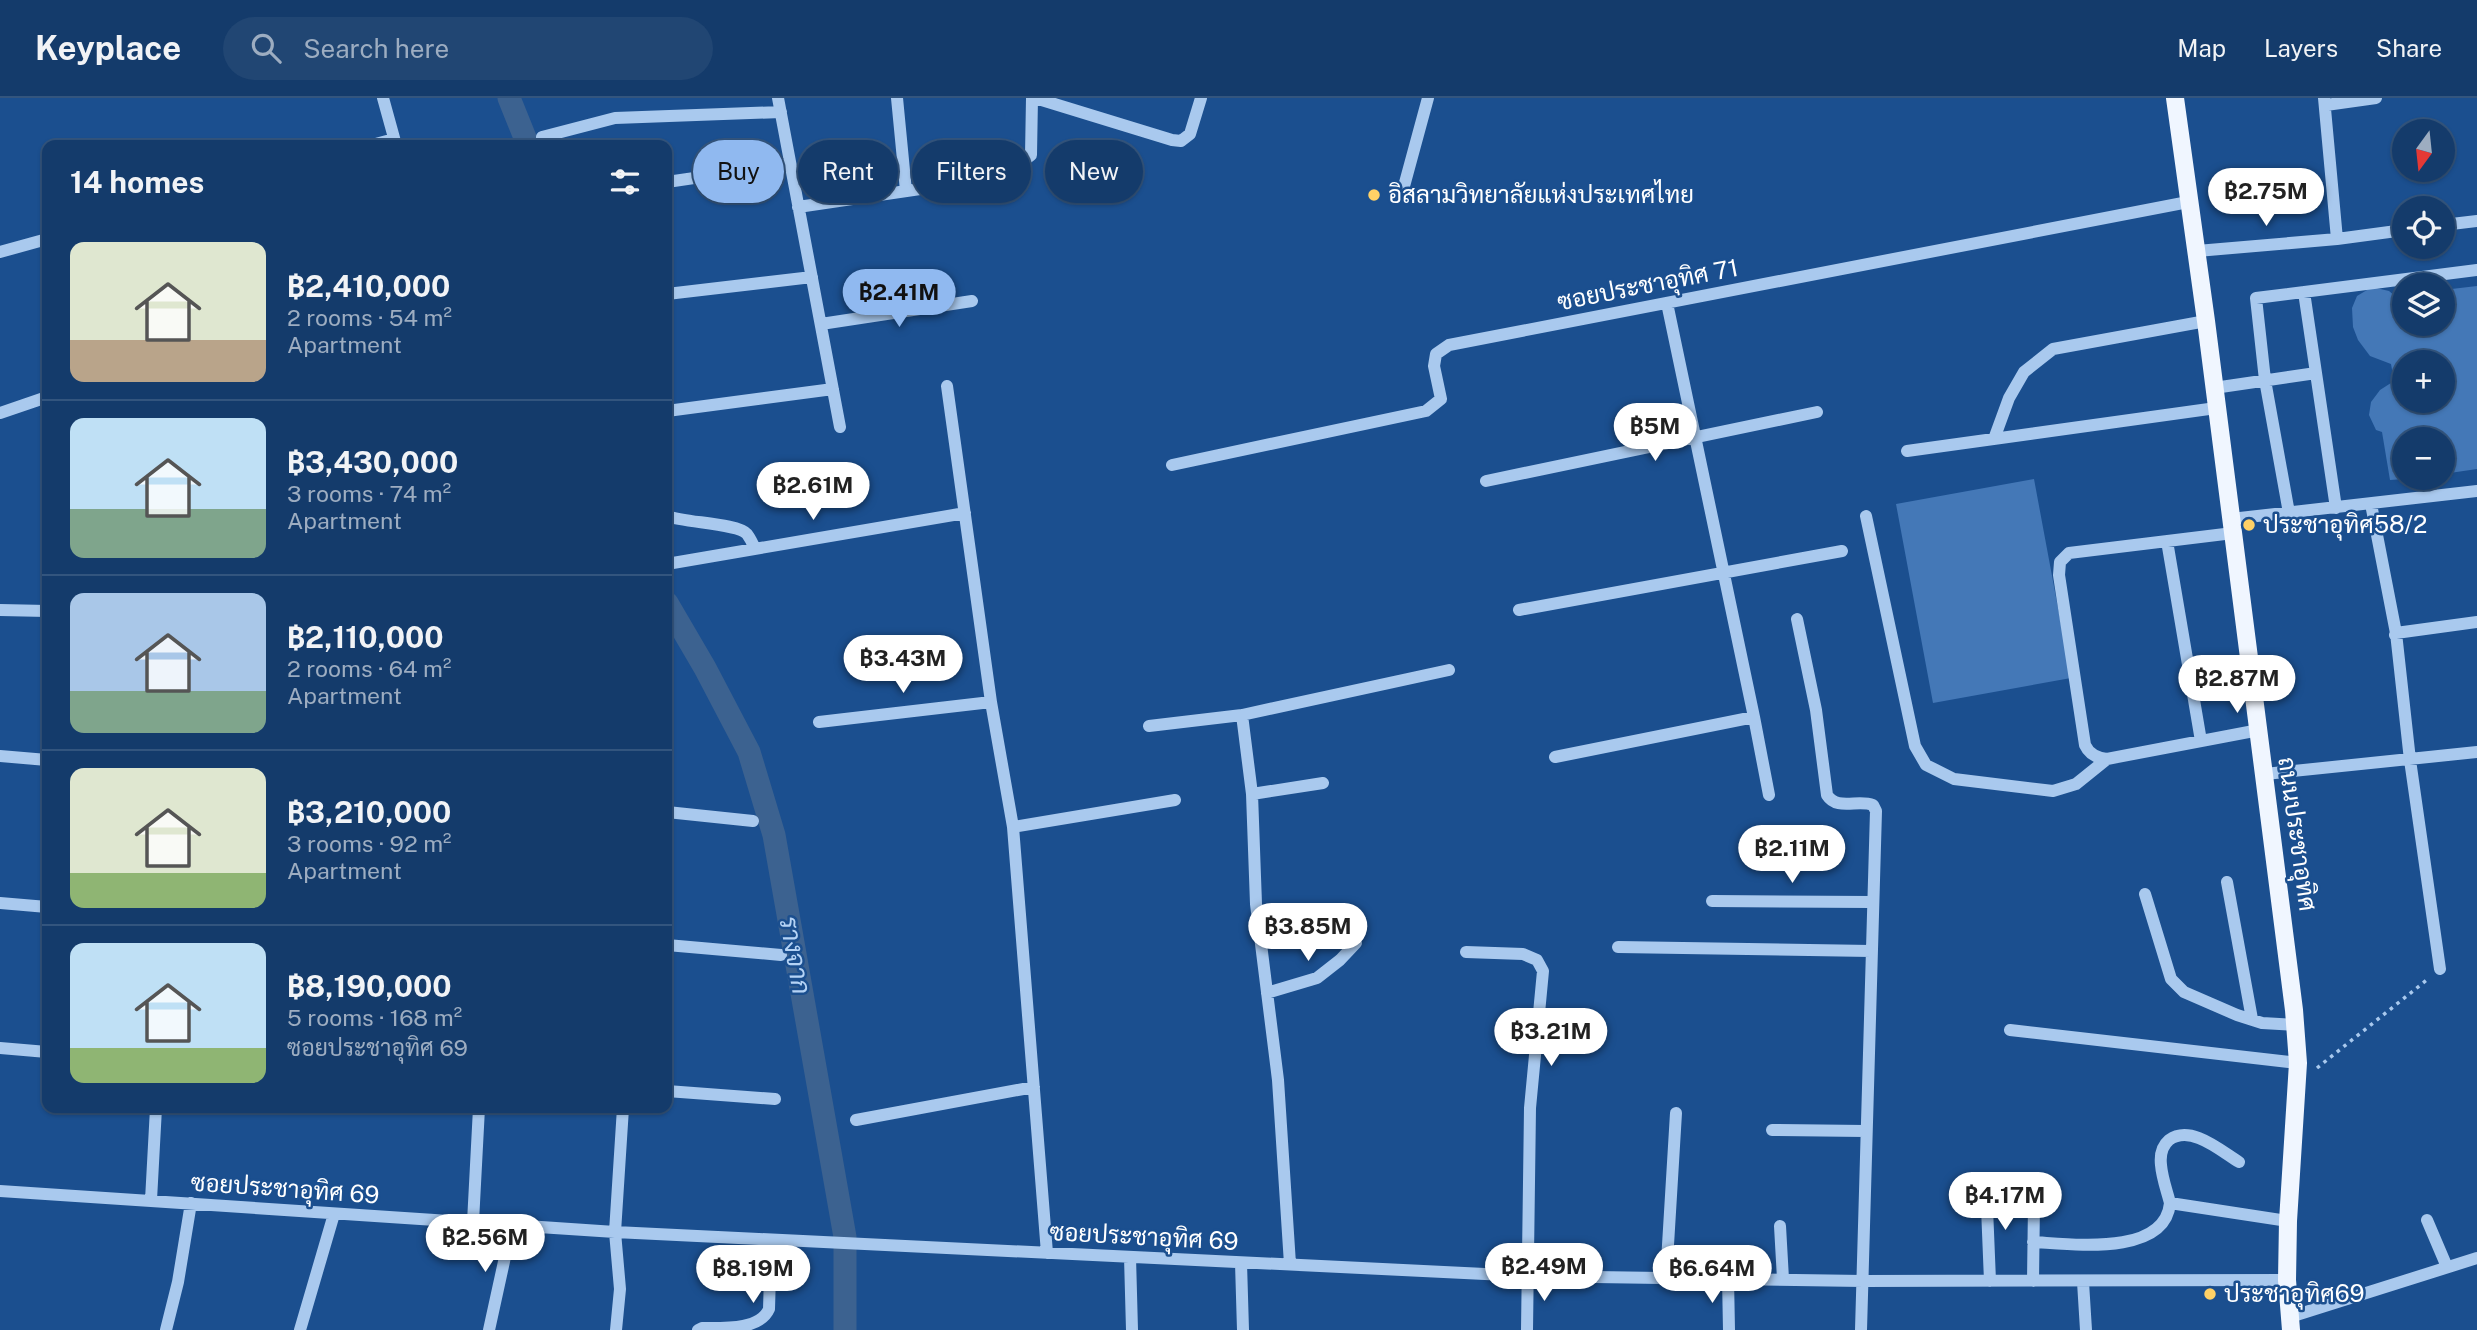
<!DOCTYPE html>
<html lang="en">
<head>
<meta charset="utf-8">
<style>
	:root { --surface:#143b6b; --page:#214673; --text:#f1f3f6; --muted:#9dadc1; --line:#33557e; --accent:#90b9f0 }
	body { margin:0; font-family:"Public Sans",Sarabun,sans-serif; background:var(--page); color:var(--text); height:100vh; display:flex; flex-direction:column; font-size:26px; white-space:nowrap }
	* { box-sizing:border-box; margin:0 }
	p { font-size:23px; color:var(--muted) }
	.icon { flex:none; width:38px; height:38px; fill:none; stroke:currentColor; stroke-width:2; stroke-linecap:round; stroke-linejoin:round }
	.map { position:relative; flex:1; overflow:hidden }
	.details { position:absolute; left:42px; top:42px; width:630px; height:973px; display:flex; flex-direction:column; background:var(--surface); border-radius:14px; box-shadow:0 2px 5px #0004,0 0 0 2px var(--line) }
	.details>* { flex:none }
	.hud { position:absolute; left:693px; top:42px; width:665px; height:63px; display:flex; gap:14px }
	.needle { width:46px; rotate:195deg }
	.buttons { position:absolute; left:2392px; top:21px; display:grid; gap:14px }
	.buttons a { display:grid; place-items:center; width:63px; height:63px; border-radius:50%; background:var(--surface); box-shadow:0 2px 5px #0004,0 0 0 2px var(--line); font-size:35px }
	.price { position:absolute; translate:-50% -60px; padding:0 16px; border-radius:24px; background:#fff; color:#222; font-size:23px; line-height:46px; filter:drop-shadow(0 2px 4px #0008) }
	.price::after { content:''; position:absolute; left:50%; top:42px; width:21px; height:16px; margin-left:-10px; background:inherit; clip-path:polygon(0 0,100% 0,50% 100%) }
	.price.selected { background:var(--accent); color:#111 }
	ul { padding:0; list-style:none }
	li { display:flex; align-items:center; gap:21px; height:175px; padding:0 28px }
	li+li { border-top:2px solid var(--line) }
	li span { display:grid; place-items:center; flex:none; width:196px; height:140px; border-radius:14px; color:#555 }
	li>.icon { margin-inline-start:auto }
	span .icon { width:84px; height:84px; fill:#fffc; stroke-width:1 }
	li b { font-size:30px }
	h2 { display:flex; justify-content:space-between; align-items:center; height:84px; padding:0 28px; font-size:30px }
	.tag { padding:0 24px; border-radius:32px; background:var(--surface); box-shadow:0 2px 5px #0004,0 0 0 2px var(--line); font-size:24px; line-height:63px }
	.tag.selected { background:var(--accent); color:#111 }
	header { display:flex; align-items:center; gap:42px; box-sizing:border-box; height:98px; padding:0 35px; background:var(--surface); border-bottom:2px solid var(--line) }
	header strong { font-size:33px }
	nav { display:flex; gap:38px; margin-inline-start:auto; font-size:24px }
	.search { width:490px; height:63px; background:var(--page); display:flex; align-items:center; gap:18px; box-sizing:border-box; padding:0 24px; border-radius:38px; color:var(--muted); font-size:26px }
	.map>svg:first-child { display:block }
</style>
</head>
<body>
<header>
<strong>Keyplace</strong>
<div class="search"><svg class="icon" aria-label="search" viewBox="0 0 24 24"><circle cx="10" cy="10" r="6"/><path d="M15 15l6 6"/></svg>Search here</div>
<nav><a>Map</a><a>Layers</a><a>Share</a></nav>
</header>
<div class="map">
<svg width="2477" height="1232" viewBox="0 0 2477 1232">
	<rect width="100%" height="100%" fill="#1b4f8f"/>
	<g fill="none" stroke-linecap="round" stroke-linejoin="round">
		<path stroke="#3c6290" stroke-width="23" d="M509 0 528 47
			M667 505 705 570 749 654 774 737 845 1139V1232"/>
	</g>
	<path fill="#4478b7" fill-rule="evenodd" d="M2477 188V371L2443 376V341H2404V381L2390 382 2382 334 2376 332 2369 317 2371 304 2380 292 2394 283 2391 266 2370 258 2358 242 2353 229 2352 210 2357 198 2372 189 2389 193 2396 199 2404 197V226H2443V192ZM2404 264H2443V303H2404Z
		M2034 381 2071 580 1933 605 1896 406Z"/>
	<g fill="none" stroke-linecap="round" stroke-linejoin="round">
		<path stroke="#a9c9ee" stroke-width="3.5" stroke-dasharray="3.5 5" stroke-linecap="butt" d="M2317 970 2428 881"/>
		<path stroke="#a9c9ee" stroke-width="12" d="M383 0 396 47
			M778 0 840 329
			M897 0 906 93
			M1035 0 1172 42 1181 43 1190 36 1201 0
			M2324 0 2337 141
			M2326 7 2376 0
			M542 39 615 20 781 14
			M372 47 394 41
			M984 77 1012 72 1031 57 1032 0
			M667 84 790 66
			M1403 92 1428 0
			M798 109 954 86
			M2443 127 2477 123
			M2197 153 2337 141 2404 132
			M0 154 47 141
			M2304 194 2336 410
			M667 196 812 179
			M821 226 972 203
			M947 288 991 604 1013 729 1047 1155
			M2214 290 2316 275
			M667 313 833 291
			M0 315 47 299
			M1994 341 2009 300 2024 274 2053 251 2206 223
			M1907 353 2216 310
			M1172 367 1426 313 1441 301 1434 268 1436 256 1449 247 2188 104
			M1486 383 1817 314
			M2371 406 2396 535 2410 662 2440 871
			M2289 415 2265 282 2256 200 2477 172
			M667 418C685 425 737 425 747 436 750 440 753 446 755 451
			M1866 418 1915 648 1926 667 1954 681 2053 693 2076 686 2107 661
			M2231 421 2477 393
			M2233 435 2069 455 2060 464 2059 477 2085 647C2089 656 2097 660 2107 661L2259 632
			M2167 443 2201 643
			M667 466 965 415
			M0 512 47 513
			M1519 512 1842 453
			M1797 521 1816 612 1827 697C1837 713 1858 701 1873 707L1876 713 1861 1232
			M2395 537 2396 535 2477 524
			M1242 617 1252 696 1256 806 1278 982 1290 1166
			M1754 619 1769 697
			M819 624 991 604
			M1149 628 1242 617 1449 572
			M0 658 47 662
			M1555 659 1754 619 1667 205
			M2265 676 2477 654
			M1252 696 1323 685
			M667 714 753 723
			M1013 729 1175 702
			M2227 784 2252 921
			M2145 796 2171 881 2184 894 2237 917 2262 925 2295 927
			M1712 803 1872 804
			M0 805 47 809
			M667 847 781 857
			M1618 849 1871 853
			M1466 854 1523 856 1537 862 1543 873 1530 1010 1527 1232
			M1267 895 1317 880 1340 862 1356 845
			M2010 932 2298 965
			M0 950 47 954
			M667 993 775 1001
			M856 1022 1034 989
			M1772 1032 1865 1033
			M1986 1085 1990 1183
			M0 1093 615 1134 1527 1178 1863 1183 2287 1182
			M151 1102 156 1010
			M2170 1105C2167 1093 2162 1080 2161 1067 2160 1058 2162 1048 2169 1042 2191 1026 2221 1053 2239 1064
			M2427 1122 2447 1169
			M473 1124 479 1010
			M1780 1128 1783 1181
			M2033 1144C2071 1146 2165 1159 2170 1105L2288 1123
			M1130 1159 1132 1232
			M1241 1165 1243 1232
			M1666 1180 1676 1015
			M1728 1180 1729 1232
			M2033 1183 2034 1105
			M2083 1184 2086 1232
			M2290 1219 2477 1160
			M166 1232 178 1184 191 1105
			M300 1232 334 1116
			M489 1232 512 1127
			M616 1232 620 1191 615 1134 623 1010
			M698 1232 702 1230C724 1230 760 1232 769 1211L771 1142"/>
		<path stroke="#f0f6ff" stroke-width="18" d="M2175 0 2206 223 2294 912 2298 965 2288 1123 2287 1182 2291 1232"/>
	</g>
	<g fill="#ffd166" stroke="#1b4f8f" stroke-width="2.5">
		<circle cx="1374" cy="97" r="7"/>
		<circle cx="2249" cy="427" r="7"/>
		<circle cx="2210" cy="1196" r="7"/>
	</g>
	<g text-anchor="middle" stroke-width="5" stroke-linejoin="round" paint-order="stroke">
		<g font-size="24" fill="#fff" stroke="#1b4f8f" text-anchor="start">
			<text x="1388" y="105">อิสลามวิทยาลัยแห่งประเทศไทย</text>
			<text x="2263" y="435">ประชาอุทิศ58/2</text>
			<text x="2224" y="1204">ประชาอุทิศ69</text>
		</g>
		<g font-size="24" fill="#fff" stroke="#1b4f8f">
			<text transform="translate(1648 187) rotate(-11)" y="8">ซอยประชาอุทิศ 71</text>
			<text transform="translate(2297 736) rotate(82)" y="8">ถนนประชาอุทิศ</text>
			<text transform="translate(285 1091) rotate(4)" y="8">ซอยประชาอุทิศ 69</text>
			<text transform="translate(1144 1139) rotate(3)" y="8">ซอยประชาอุทิศ 69</text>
		</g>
		<g font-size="26" font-style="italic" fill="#b5d3f5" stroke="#1b4f8f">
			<text transform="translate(795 857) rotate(80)" y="9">รางจาก</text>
		</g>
	</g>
</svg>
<div class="buttons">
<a><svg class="needle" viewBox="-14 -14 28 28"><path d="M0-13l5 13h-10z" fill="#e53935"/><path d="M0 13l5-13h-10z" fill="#9dadc1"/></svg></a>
<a><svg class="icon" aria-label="locate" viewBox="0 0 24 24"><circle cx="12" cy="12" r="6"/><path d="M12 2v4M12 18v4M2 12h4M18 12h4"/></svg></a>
<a><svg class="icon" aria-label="layers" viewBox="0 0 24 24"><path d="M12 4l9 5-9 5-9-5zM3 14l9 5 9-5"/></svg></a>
<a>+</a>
<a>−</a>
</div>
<b class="price" style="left:2266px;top:130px">฿2.75M</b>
<b class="price selected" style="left:899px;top:231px">฿2.41M</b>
<b class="price" style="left:1655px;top:365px">฿5M</b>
<b class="price" style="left:813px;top:424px">฿2.61M</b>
<b class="price" style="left:903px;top:597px">฿3.43M</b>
<b class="price" style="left:2237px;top:617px">฿2.87M</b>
<b class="price" style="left:1792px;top:787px">฿2.11M</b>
<b class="price" style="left:1308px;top:865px">฿3.85M</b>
<b class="price" style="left:1551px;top:970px">฿3.21M</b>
<b class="price" style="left:2005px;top:1134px">฿4.17M</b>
<b class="price" style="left:485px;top:1176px">฿2.56M</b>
<b class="price" style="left:1544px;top:1205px">฿2.49M</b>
<b class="price" style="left:753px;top:1207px">฿8.19M</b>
<b class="price" style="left:1712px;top:1207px">฿6.64M</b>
<div class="hud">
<a class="tag selected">Buy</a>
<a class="tag">Rent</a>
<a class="tag">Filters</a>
<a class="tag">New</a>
</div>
<section class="details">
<h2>14 homes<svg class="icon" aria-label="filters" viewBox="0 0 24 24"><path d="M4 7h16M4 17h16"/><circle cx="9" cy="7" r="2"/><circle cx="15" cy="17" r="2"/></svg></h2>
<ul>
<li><span style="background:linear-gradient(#dfe7d0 70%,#b9a48a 0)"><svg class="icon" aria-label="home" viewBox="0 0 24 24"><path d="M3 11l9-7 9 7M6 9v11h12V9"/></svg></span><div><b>฿2,410,000</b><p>2 rooms · 54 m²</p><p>Apartment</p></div></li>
<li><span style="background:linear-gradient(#bfe0f5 65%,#7fa58c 0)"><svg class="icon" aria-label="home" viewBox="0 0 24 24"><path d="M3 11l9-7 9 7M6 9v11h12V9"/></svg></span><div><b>฿3,430,000</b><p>3 rooms · 74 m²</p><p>Apartment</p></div></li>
<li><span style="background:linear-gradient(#a9c7e8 70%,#7fa58c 0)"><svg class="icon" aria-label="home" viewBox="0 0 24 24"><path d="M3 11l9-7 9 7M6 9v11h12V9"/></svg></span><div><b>฿2,110,000</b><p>2 rooms · 64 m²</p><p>Apartment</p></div></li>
<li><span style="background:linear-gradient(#dfe7d0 75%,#8fb573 0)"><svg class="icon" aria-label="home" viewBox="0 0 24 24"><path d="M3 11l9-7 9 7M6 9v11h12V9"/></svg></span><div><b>฿3,210,000</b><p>3 rooms · 92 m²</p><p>Apartment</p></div></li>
<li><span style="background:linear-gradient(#bfe0f5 75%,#8fb573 0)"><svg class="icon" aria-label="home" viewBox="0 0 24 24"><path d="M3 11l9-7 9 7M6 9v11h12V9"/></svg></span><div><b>฿8,190,000</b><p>5 rooms · 168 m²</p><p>ซอยประชาอุทิศ 69</p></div></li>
</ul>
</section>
</div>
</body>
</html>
